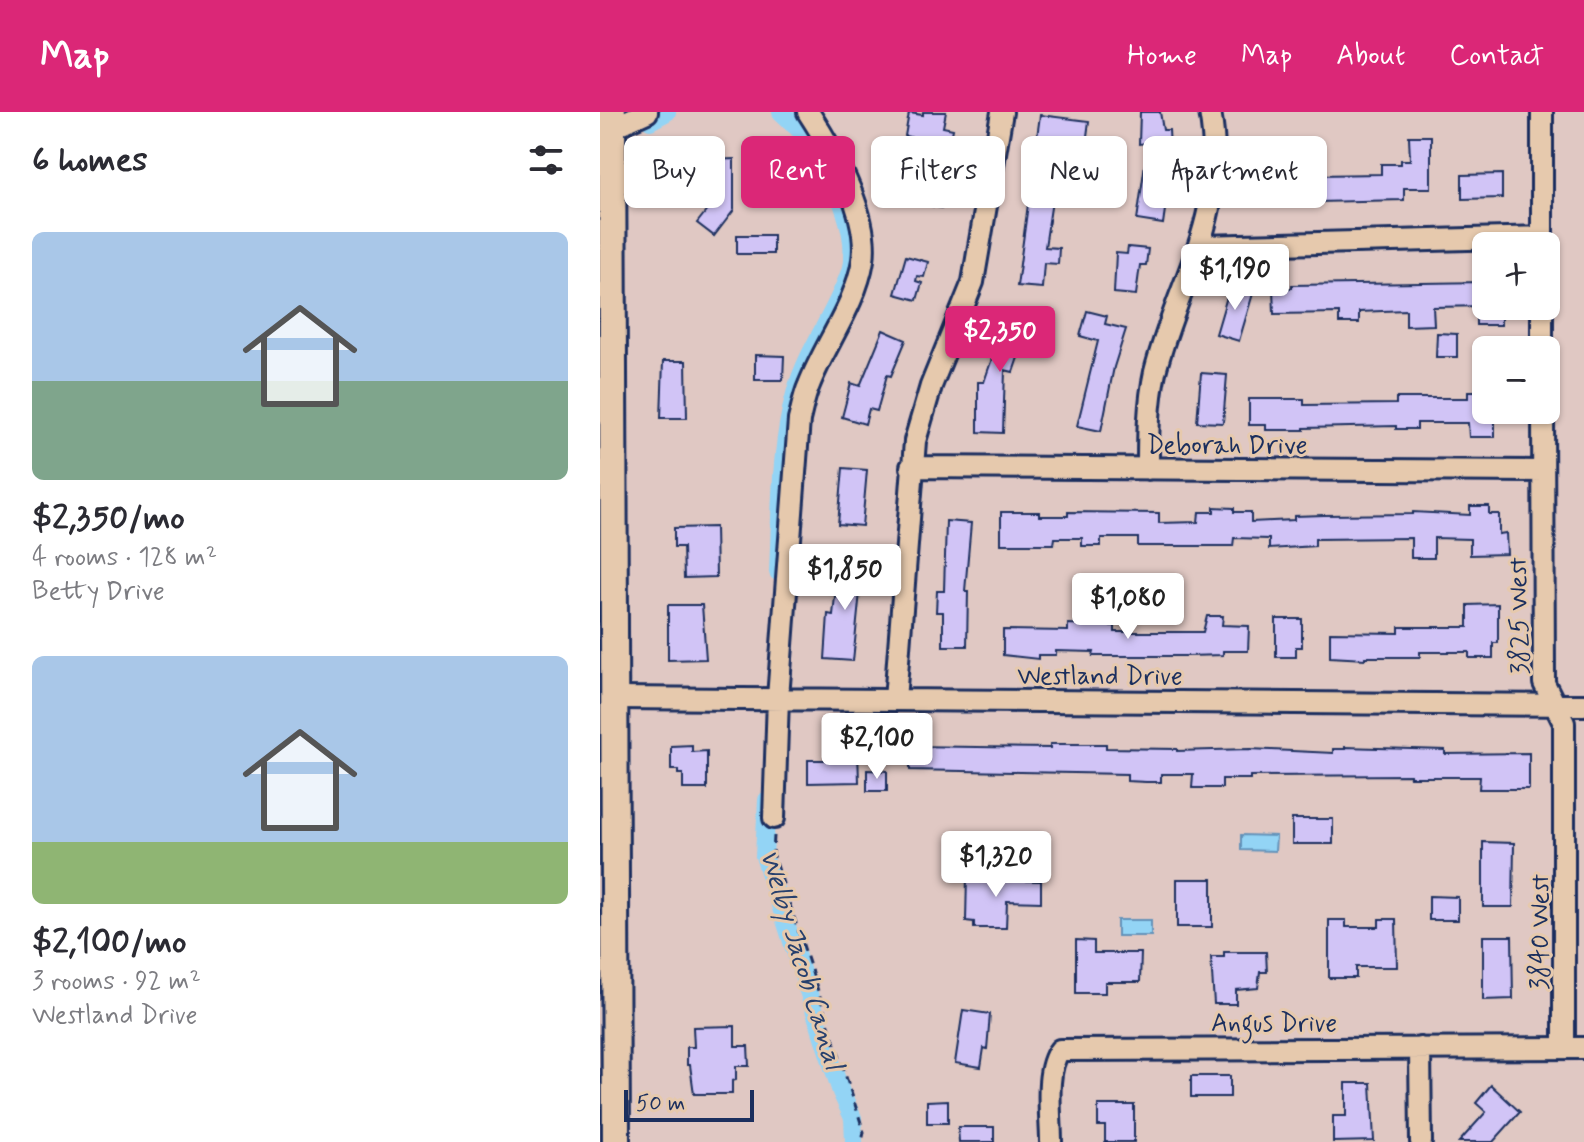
<!DOCTYPE html>
<html lang="en">
<head>
<meta charset="utf-8">
<style>
	:root { --surface:#fff; --page:#f7f7f7; --text:#2b2b33; --muted:#7c7c81; --accent:#db2777 }
	body { margin:0; font-family:Mynerve,sans-serif; background:var(--page); color:var(--text); height:100vh; display:flex; flex-direction:column; font-size:30px; white-space:nowrap }
	* { box-sizing:border-box; margin:0 }
	p { font-size:26px; color:var(--muted) }
	.icon { flex:none; width:44px; height:44px; fill:none; stroke:currentColor; stroke-width:2; stroke-linecap:round; stroke-linejoin:round }
	.map { position:relative; flex:1; overflow:hidden }
	.details { display:flex; flex-direction:column; background:var(--surface); width:600px }
	.details>* { flex:none }
	.guide { position:absolute; left:24px; top:24px; width:760px; height:72px; display:flex; gap:16px }
	.buttons { position:absolute; left:872px; top:120px; display:grid; gap:16px }
	.buttons a { display:grid; place-items:center; width:88px; height:88px; border-radius:12px; background:var(--surface); box-shadow:0 2px 6px #0004; font-size:40px }
	.scale { position:absolute; left:24px; bottom:20px; width:130px; box-sizing:border-box; padding-left:8px; border:4px solid #1b2f5e; border-top:0; font-size:22px; line-height:28px; white-space:nowrap; color:#1b2f5e; -webkit-text-stroke:6px #e6c9ad; paint-order:stroke }
	.price { position:absolute; translate:-50% -68px; padding:0 18px; border-radius:8px; background:#fff; color:#222; font-size:26px; line-height:52px; filter:drop-shadow(0 2px 4px #0008) }
	.price::after { content:''; position:absolute; left:50%; top:48px; width:24px; height:18px; margin-left:-12px; background:inherit; clip-path:polygon(0 0,100% 0,50% 100%) }
	.price.current { background:var(--accent); color:#fff }
	ul { padding:0; list-style:none }
	li { display:grid; align-content:center; gap:16px; height:424px; padding:0 32px }
	li span { display:grid; place-items:center; height:248px; border-radius:12px; color:#555 }
	li>.icon { margin-inline-start:auto }
	span .icon { width:144px; height:144px; fill:#fffc; stroke-width:1 }
	li b { font-size:34px }
	h2 { display:flex; justify-content:space-between; align-items:center; height:96px; padding:0 32px; font-size:34px }
	.pill { padding:0 28px; border-radius:12px; background:var(--surface); box-shadow:0 2px 6px #0004; font-size:28px; line-height:72px }
	.pill.current { background:var(--accent); color:#fff }
	header { display:flex; align-items:center; gap:48px; box-sizing:border-box; height:112px; padding:0 40px; background:var(--accent); color:#fff }
	header strong { font-size:38px }
	nav { display:flex; gap:44px; margin-inline-start:auto; font-size:28px }
	main { display:flex; flex:1; min-height:0 }
	.map>svg:first-child { display:block }
</style>
</head>
<body>
<header>
<strong>Map</strong>
<nav><a>Home</a><a>Map</a><a>About</a><a>Contact</a></nav>
</header>
<main>
<section class="details">
<h2>6 homes<svg class="icon" aria-label="filters" viewBox="0 0 24 24"><path d="M4 7h16M4 17h16"/><circle cx="9" cy="7" r="2"/><circle cx="15" cy="17" r="2"/></svg></h2>
<ul>
<li><span style="background:linear-gradient(#a9c7e8 60%,#7fa58c 0)"><svg class="icon" aria-label="home" viewBox="0 0 24 24"><path d="M3 11l9-7 9 7M6 9v11h12V9"/></svg></span><div><b>$2,350/mo</b><p>4 rooms · 128 m²</p><p>Betty Drive</p></div></li>
<li><span style="background:linear-gradient(#a9c7e8 75%,#8fb573 0)"><svg class="icon" aria-label="home" viewBox="0 0 24 24"><path d="M3 11l9-7 9 7M6 9v11h12V9"/></svg></span><div><b>$2,100/mo</b><p>3 rooms · 92 m²</p><p>Westland Drive</p></div></li>
</ul>
</section>
<div class="map">
<svg width="984" height="1030" viewBox="0 0 984 1030">
	<rect width="100%" height="100%" fill="#e0c8c3"/>
	<filter id="ink" filterUnits="userSpaceOnUse"><feTurbulence type="fractalNoise" baseFrequency=".0125" numOctaves="2"/><feDisplacementMap in="SourceGraphic" scale="16" xChannelSelector="R" yChannelSelector="G"/><feConvolveMatrix kernelMatrix="1 2 1 2 8 2 1 2 1" color-interpolation-filters="sRGB"/></filter>
	<g filter="url(#ink)">
		<path fill="#93d4f5" stroke="#6392b9" stroke-width="2" d="M641 723 676 724 675 739 641 738Z
			M517 808H551V824H517Z"/>
		<g fill="none" stroke-linecap="round" stroke-linejoin="round">
			<path stroke="#93d4f5" stroke-width="18" d="M50 9 67 0
				M178 460C181 400 179 336 196 278 208 237 235 202 249 162 262 126 236 72 218 41 209 26 194 12 181 0
				M167 688 164 744 241 980 253 1006 254 1030"/>
		</g>
		<path fill="#d1c4f6" stroke="#1b2f5e" stroke-width="2" d="M323 0H346L343 15 353 17 344 62 348 63 342 96 320 92 321 86 310 85 319 38 315 37 318 27 305 24 309 1 323 3Z
			M540 0H560L563 18H569L571 55 563 112 537 108 548 31 539 32Z
			M440 3 489 9 486 32 461 29 445 135 459 136 458 152 444 151 442 176 417 174Z
			M809 24H831V76H804V88L717 90 716 63 781 62V52H801V48H810Z
			M134 47V98L114 124 97 111 108 97 111 48Z
			M902 62V86L862 87V63Z
			M687 69 688 93 648 94 647 71Z
			M137 123H173V142H137Z
			M528 135 548 137 546 153H540L536 183 514 181 516 141 527 142Z
			M306 144 328 150 324 165 317 164 316 169 322 171 317 188 295 182Z
			M886 170V194L833 195 834 213 806 214V198L759 200V211H739V201L674 202 673 176H692V173Z
			M631 171 654 178 639 229 616 222Z
			M876 194H901V213H876Z
			M487 199 507 204 505 212 526 217 514 255 501 319 477 314 498 229 480 224Z
			M408 200 431 208 413 260 405 258 403 321 378 320V270H384Z
			M283 218 306 228 291 264 287 263 277 299 269 297 265 312 242 305 251 271 260 274Z
			M837 221 857 222V245H836Z
			M155 243 184 244 183 268H155Z
			M63 249H86L87 306H61Z
			M601 261 627 263 623 311 597 310Z
			M868 279H886V298H895V325H869L868 311H817V317H796V314L704 316V318H666V313H649V287H704V293L796 292V286H868Z
			M243 356 267 358 262 414 238 412Z
			M870 394H889V402H899V422L906 421 907 442 870 443V427L834 426V446H811V426L715 427V434L669 437V427L634 426 633 434H538V426H501V434H482V426H455L454 432H401V400H439V404H468V400L559 401V411L598 410 599 400H614V395L634 396V400H651V410L694 408V404L724 403 813 402V400L870 403Z
			M346 409 371 411 365 479H368L367 534H343V500H336L337 479H344Z
			M115 415 116 465 84 466 83 435H74V416Z
			M239 447 263 450 253 549 225 547 228 502 233 503Z
			M898 492V531H893V546H869V540H820V545H765V547L730 545V520L799 521V515H868V493Z
			M68 493H102L106 547 68 548Z
			M607 504H623L622 513 649 514 648 539H623V543L587 544H493L494 540 456 539V543H438V547L403 543V518L468 519V512L515 514V520H603Z
			M676 507H702V535H696V545H676Z
			M450 632H506V636L577 637V639L650 637 733 641V637H745V635L845 638V642L929 641V677H879L880 665H810V663L650 664V667H622V676H592L593 662H561V670H546L527 669V662L310 658V634L450 636Z
			M92 633V640L107 639V677H83V662H78V658H71V634Z
			M238 640H258L259 670 208 671V648H238Z
			M267 658 287 659V679H267Z
			M692 707H733V732H692Z
			M883 730 914 731 913 795H883Z
			M367 763H384V768L441 769V790L407 789 406 816H374V810L366 809Z
			M577 767H612V815H577Z
			M829 784 858 785V808H829Z
			M779 807H796L797 855H756V866H729V808H746V815H779Z
			M883 824H912L913 887 883 888Z
			M476 828 494 829V841H541L540 870H505V881H476Z
			M624 840H666L667 860H660L658 876 636 878V892H614L611 845H624Z
			M363 898 390 902 387 937 384 936 381 955 355 951Z
			M135 914V934H148L149 954H136V968L132 969V982H94L90 953H87V935H94L93 915Z
			M591 964H630V985H591Z
			M746 971H771L774 1029 733 1030V1004H746Z
			M891 973 920 1000 893 1030H859L886 1000 876 991Z
			M348 988V1011H327V989Z
			M498 993H534V1030H505V1014H498Z
			M358 1015H394V1030H359Z"/>
		<g fill="none" stroke-linecap="round" stroke-linejoin="round">
			<defs>
				<path id="minor" d="M942 0V134
					M12 16 47 0
					M601 134 942 125
					M942 194V238
					M943 298 944 571 964 611V936
					M311 355 943 359
					M548 357C548 325 548 292 555 260 579 164 629 106 610 0
					M15 586 984 593
					M295 588 315 329 331 274 373 170 402 0
					M174 706 178 586 199 308C202 297 204 284 209 273 225 232 256 192 263 148 270 102 232 37 208 0
					M820 936 821 1030
					M451 1030C451 1004 444 958 460 938L984 936"/>
				<path id="major" d="M12 0 16 1030"/>
			</defs>
			<use href="#minor" stroke="#1b2f5e" stroke-width="26"/>
			<use href="#major" stroke="#1b2f5e" stroke-width="32"/>
			<path stroke="#1b2f5e" stroke-width="3" stroke-dasharray="8 6" stroke-linecap="butt" d="M174 724 173 741 264 1020 262 1030"/>
			<use href="#minor" stroke="#e6c9ad" stroke-width="20"/>
			<use href="#major" stroke="#e6c9ad" stroke-width="26"/>
		</g>
	</g>
	<g text-anchor="middle" stroke-width="6" stroke-linejoin="round" paint-order="stroke">
		<g font-size="26" fill="#1b2f5e" stroke="#e6c9ad">
			<text x="627" y="341">Deborah Drive</text>
			<text transform="translate(918 504) rotate(-91)" y="9">3825 West</text>
			<text x="500" y="572">Westland Drive</text>
			<text transform="translate(939 820) rotate(-90)" y="9">3840 West</text>
			<text x="674" y="919">Angus Drive</text>
		</g>
		<g font-size="28" font-style="italic" fill="#27406d" stroke="#e6c9ad">
			<text transform="translate(203 847) rotate(73)" y="10">Welby Jacob Canal</text>
		</g>
	</g>
</svg>
<div class="buttons">
<a>+</a>
<a>−</a>
</div>
<div class="scale">50 m</div>
<b class="price" style="left:635px;top:200px">$1,190</b>
<b class="price current" style="left:400px;top:262px">$2,350</b>
<b class="price" style="left:245px;top:500px">$1,850</b>
<b class="price" style="left:528px;top:529px">$1,080</b>
<b class="price" style="left:277px;top:669px">$2,100</b>
<b class="price" style="left:396px;top:787px">$1,320</b>
<div class="guide">
<a class="pill">Buy</a>
<a class="pill current">Rent</a>
<a class="pill">Filters</a>
<a class="pill">New</a>
<a class="pill">Apartment</a>
</div>
</div>
</main>
</body>
</html>
